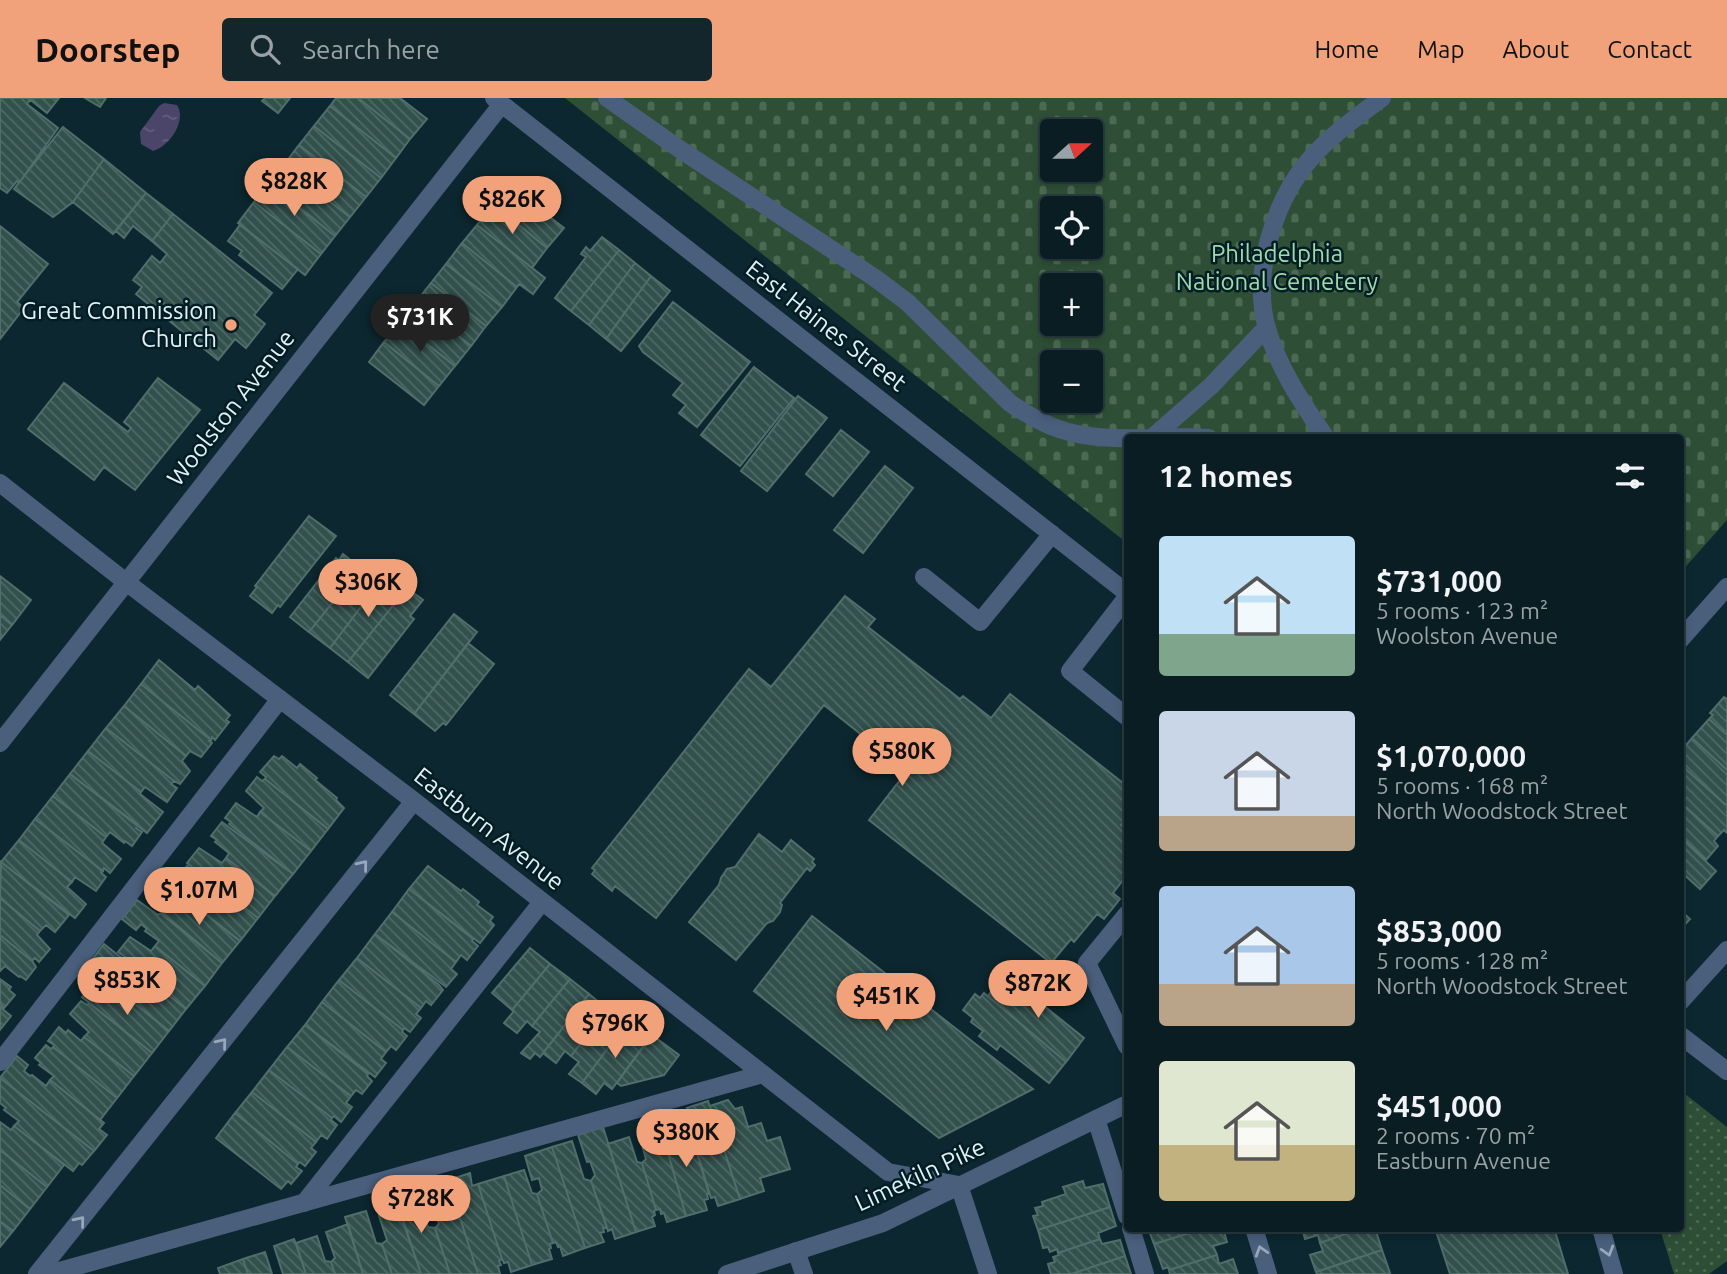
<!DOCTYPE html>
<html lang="en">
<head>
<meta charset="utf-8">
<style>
	:root { --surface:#091d23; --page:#12262b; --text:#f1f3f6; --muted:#99a2a6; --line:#293b41; --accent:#f1a27b }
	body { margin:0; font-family:Ubuntu,sans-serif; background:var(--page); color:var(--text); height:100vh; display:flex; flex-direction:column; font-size:26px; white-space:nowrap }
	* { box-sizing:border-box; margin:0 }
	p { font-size:23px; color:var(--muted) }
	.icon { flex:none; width:38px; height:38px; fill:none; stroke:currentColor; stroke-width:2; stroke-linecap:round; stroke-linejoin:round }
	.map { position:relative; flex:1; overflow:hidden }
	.panel { position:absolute; left:1124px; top:336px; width:560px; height:798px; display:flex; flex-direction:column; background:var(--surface); border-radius:7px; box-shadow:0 4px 10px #0003,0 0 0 2px var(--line) }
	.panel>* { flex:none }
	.needle { width:46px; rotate:69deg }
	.tools { position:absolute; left:1040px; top:21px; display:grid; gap:14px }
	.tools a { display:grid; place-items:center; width:63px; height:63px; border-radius:7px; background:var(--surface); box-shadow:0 4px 10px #0003,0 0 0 2px var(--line); font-size:35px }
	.price { position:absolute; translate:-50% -60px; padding:0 16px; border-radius:24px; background:var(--accent); color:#111; font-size:23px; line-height:46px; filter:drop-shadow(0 2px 4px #0008) }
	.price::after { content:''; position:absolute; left:50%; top:42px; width:21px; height:16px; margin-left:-10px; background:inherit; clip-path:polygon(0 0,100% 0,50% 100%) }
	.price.on { background:#222; color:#fff }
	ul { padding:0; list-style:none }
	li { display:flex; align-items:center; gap:21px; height:175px; padding:0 35px }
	li span { display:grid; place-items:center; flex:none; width:196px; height:140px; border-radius:7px; color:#555 }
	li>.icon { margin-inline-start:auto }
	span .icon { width:84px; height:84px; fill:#fffc; stroke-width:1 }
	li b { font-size:30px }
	h2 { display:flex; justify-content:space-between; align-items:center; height:84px; padding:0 35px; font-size:30px }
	header { display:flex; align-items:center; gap:42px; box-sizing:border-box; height:98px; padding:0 35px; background:var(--accent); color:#111 }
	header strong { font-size:33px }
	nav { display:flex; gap:38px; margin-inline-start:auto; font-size:24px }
	.search { width:490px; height:63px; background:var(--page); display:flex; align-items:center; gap:18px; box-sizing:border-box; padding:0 24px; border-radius:7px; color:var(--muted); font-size:26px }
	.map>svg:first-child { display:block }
</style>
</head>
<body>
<header>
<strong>Doorstep</strong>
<div class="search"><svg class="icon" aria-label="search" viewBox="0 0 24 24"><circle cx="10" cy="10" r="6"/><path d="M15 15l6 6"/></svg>Search here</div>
<nav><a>Home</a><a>Map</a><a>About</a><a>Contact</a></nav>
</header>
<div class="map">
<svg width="1727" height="1176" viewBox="0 0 1727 1176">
	<defs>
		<pattern id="grass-dots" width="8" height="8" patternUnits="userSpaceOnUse" patternTransform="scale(1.75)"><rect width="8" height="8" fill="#2e4f36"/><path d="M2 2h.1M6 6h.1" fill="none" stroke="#4c6954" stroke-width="1.8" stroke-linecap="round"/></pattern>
		<pattern id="cemetery-stones" width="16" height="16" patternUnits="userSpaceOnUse" patternTransform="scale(1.75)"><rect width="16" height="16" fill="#2e4f36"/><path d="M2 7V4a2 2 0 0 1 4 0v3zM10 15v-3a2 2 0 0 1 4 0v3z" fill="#4c6954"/></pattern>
		<pattern id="water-ripples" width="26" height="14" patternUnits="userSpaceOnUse" patternTransform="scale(1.75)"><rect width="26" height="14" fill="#4a4569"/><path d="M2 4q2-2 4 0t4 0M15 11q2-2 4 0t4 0" fill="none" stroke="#64607f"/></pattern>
		<pattern id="building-back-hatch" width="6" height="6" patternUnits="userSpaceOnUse" patternTransform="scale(1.75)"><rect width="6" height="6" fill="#32504c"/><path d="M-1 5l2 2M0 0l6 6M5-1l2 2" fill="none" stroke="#4f6a66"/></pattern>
	</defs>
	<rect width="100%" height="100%" fill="#0c272f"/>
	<path fill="url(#grass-dots)" d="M1680 992 1727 1029V1163L1709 1176H1674L1660 1131 1680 1130Z"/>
	<path fill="url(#cemetery-stones)" fill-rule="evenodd" d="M565 0H1727V422L1680 475V340H1127V445ZM1052 33H1090V72H1052ZM1052 110H1090V149H1052ZM1052 187H1090V226H1052ZM1052 264H1090V303H1052Z"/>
	<path fill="url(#water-ripples)" d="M164 5 177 7C187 22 170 48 153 53L141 46 140 34 159 8Z"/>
	<path fill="url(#building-back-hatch)" stroke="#506e6a" stroke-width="2" d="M0 0H27L30 2 27 6 58 30 19 85 17 83 7 95 0 90Z
		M28 0H59L47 15Z
		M85 0H106L100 9Z
		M265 0H290L278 15 262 3Z
		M336 0H358L410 41 396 60 330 8Z
		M358 0H400L427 21 410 41Z
		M330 8 396 60 381 80 314 28Z
		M314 28 381 80 366 99 299 47Z
		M63 29 104 61 73 104 53 119 14 91Z
		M299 47 366 99 350 119 283 68Z
		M104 61 146 95 113 136 73 104Z
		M283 68 350 119 335 138 269 85Z
		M266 84 335 138 321 156 254 104Z
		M508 87 564 130 547 150 493 106Z
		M146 95 173 116 152 143 133 128 124 140 116 133Z
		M254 104 321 156 305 177 238 125Z
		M493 106 547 150 532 170 477 127Z
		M173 116 272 195 254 217 265 226 246 250 235 241 218 262 136 196 142 189 133 182 152 158 160 165 167 156 152 143Z
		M240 127 298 171 282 191 239 157 242 153 228 143Z
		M477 127 545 180 533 196 519 186 517 189 462 145Z
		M0 128 48 166 17 204 24 210 0 241Z
		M602 139 619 152 571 213 555 200 586 159 581 156 586 149 590 153Z
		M462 145 517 189 502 209 446 166Z
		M619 152 635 165 589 227 571 213Z
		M635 165 651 178 606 241 589 227Z
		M446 166 502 209 486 228 431 185Z
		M651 178 670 193 621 253 606 241Z
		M431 185 486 228 471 248 416 204Z
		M416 204 471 248 455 268 400 225Z
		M673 204 750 264 697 329 679 315 686 307 673 297 683 285 643 254 639 248Z
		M400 225 455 268 439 288 384 244Z
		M384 244 439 288 424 307 369 264Z
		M754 269 794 300 740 368 701 337Z
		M158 280 200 312 135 392 104 369 94 382 28 331 64 285 128 334 131 330 124 324Z
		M798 298 827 320 767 393 741 373Z
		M841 332 869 354 833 398 806 376Z
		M885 368 913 390 863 455 834 432Z
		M309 418 336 438 280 509 278 507 272 515 250 498 257 489 255 488Z
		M343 456 358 468 354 473 356 475 309 534 290 519 336 460 339 462Z
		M356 475 372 487 363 499 366 502 330 550 309 534Z
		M391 477 407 490 348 564 330 550 366 502 369 504Z
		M0 478 31 502 12 527 0 517Z
		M407 490 423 502 410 518 414 521 368 580 348 564Z
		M845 498 875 521 868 529 960 601 963 598 991 620 1010 596 1123 685 1127 683V720L1121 727 1127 732V777L1113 795 1120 801 1104 821 1097 816 1074 844 1071 841 1051 865 869 722 907 673 824 607 656 820 615 788 612 793 592 776 595 772 592 770 749 571 771 589Z
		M454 516 477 534 414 616 390 597Z
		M0 517 12 527 0 542Z
		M468 545 494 566 446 627 443 625 435 633 414 616Z
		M159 562 195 592 198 588 230 617 226 622 229 624 215 642 212 639 211 642 141 586Z
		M141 586 211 642 209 643 212 645 201 659 190 653 186 658 124 608Z
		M1724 599 1727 601V637L1709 621 1713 617 1710 615Z
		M124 608 186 658 182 663 190 673 180 686 174 683 106 630Z
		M1709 621 1727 637V672L1692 640Z
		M106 630 174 683 171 686 177 690 167 704 145 689 141 694 88 653Z
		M1692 640 1727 672V708L1680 666V651L1682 652Z
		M88 653 141 694 140 696 163 714 147 735 70 676Z
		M274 658 279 661 282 658 297 670 300 666 317 680 315 682 337 700 336 702 344 710 328 731 265 681 266 679 260 674Z
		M1680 666 1727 708V735L1724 732 1718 738 1680 704Z
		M70 676 138 727 136 730 142 734 132 748 125 743 124 745 110 734 106 739 53 698Z
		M257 679 262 683 265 681 328 731 311 753 260 714 264 710 246 693Z
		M53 698 106 739 102 745 121 761 110 775 104 770 103 773 35 721Z
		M1680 704 1718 738 1714 743 1718 748 1706 762 1680 738Z
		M236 705 257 719 260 714 311 753 293 776 229 726 231 724 225 720Z
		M35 721 103 773 101 775 106 779 96 793 75 779 72 784 19 742Z
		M222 724 293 776 275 798 226 760 229 755 215 744 217 742 211 738Z
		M759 736 782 754 791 742 814 761 812 764 815 767 810 773 807 770 780 805 782 807 780 814 773 823 767 825 736 862 689 824 719 787 721 780 727 771 735 769Z
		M1680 739 1716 773 1700 791 1680 773Z
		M19 742 72 784 67 789 86 806 75 820 1 764Z
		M199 750 222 765 226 760 275 798 258 820 187 765Z
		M1 764 69 817 55 834 46 827 40 833 0 800Z
		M187 768 192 772 193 771 258 820 240 843 190 804 194 799 177 782Z
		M428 768 461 793 463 791 479 804 477 807 493 819 490 823 494 827 480 845 409 791Z
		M409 791 473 841 472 843 478 848 467 862 461 857 456 864 392 814Z
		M165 795 171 799 172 798 186 809 190 804 240 843 222 865 155 809Z
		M0 800 40 833 37 837 50 851 39 864 35 860 32 863 0 837Z
		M137 802 158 817 160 815 222 865 205 888 155 848 159 843 145 833 147 831 141 826 136 832 122 821Z
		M1680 812 1690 821 1680 832Z
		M392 814 456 864 451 871 457 876 446 889 375 836Z
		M812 818 1033 991 939 1040 754 893Z
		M375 836 439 887 443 892 431 907 426 903 421 910 357 860Z
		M0 837 32 863 36 869 26 882 20 878 19 879 5 868 0 873Z
		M130 839 151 853 155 848 205 888 186 911 123 861 125 859 118 854Z
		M104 846 186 911 169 933 120 894 124 889 110 878 112 875 106 871 101 878 88 867Z
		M530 850 550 866 512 912 492 895Z
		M357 860 421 910 416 916 421 920 410 934 404 930 403 932 339 882Z
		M550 866 570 881 532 928 527 923 517 935 504 925 514 913 512 912Z
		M0 881 11 889 9 892 15 897 4 910 0 906Z
		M570 881 589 896 540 959 535 955 530 961 521 955 540 934 532 928Z
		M339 882 403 932 402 934 407 938 396 952 391 948 386 954 322 904Z
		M94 884 116 899 120 894 169 933 152 955 82 899Z
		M998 884 1002 887 1003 885 1019 897 1023 891 1084 940 1066 964 988 898Z
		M984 895 1066 964 1049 985 1000 947 997 952 979 938 983 933 971 924 973 920 963 912 975 896 980 900Z
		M589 896 607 911 571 958 565 953 556 965 543 955Z
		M81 903 87 907 89 905 152 955 134 978 84 939 89 934 70 916Z
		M322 904 386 954 381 961 386 965 375 979 305 927Z
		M0 909 11 918 0 932Z
		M607 911 626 926 582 985 569 976 579 964 571 958Z
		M626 926 647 943 612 991 604 985 596 996 582 985Z
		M305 927 368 976 367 978 372 983 362 996 356 992 351 998 287 949Z
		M59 929 66 935 68 932 81 943 84 939 134 978 117 1000 53 949 54 947 48 943Z
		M652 937 679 957 664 977 621 988 617 985Z
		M46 947 51 951 53 949 117 1000 100 1022 50 982 54 978 39 967 41 965 35 960Z
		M287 949 351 998 346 1005 352 1009 341 1024 334 1018 332 1020 269 972Z
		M17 958 28 967 24 973 30 978 32 977 46 988 50 982 104 1025 99 1031 107 1037 94 1053 0 980Z
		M269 972 332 1020 331 1022 337 1027 327 1041 321 1037 316 1044 252 994Z
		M0 980 94 1053 82 1067 79 1065 73 1073 14 1028 19 1023 4 1012 6 1010 0 1005Z
		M252 994 316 1044 311 1050 316 1054 305 1068 300 1064 298 1066 235 1015Z
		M728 1002 735 1011 742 1009 748 1029 761 1025 767 1043 780 1039 790 1071 760 1080 764 1093 740 1101 710 1008Z
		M708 1003 740 1101 718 1108 715 1099 711 1100 695 1048 697 1044 687 1010Z
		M235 1015 298 1066 296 1069 302 1073 291 1086 288 1083 281 1091 216 1040Z
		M679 1021 688 1048H695L709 1096H707L708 1101 704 1102 707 1112 686 1118 660 1027Z
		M0 1024 11 1032 14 1028 64 1067 47 1089 0 1052Z
		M660 1027 686 1118 667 1124 664 1115 661 1116 660 1111 656 1112 642 1065 646 1061 638 1034Z
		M603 1029 636 1134 615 1141 612 1131 608 1133 591 1083 595 1077 590 1063 587 1064 578 1037Z
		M629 1039 637 1064 642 1065 656 1112 654 1113 655 1117 652 1119 655 1128 636 1134 608 1046Z
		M572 1043 584 1081 591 1083 607 1129 603 1130 604 1134 600 1135 604 1144 585 1150 552 1049Z
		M552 1049 585 1150 563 1158 560 1148 558 1149 556 1144 553 1145 537 1096 542 1092 539 1080 532 1082 525 1058Z
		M0 1052 47 1089 30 1111 0 1087Z
		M524 1072 532 1095 537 1096 553 1145 550 1146 551 1150 549 1151 552 1161 532 1167 504 1078Z
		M470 1075 472 1088 478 1086 502 1161 499 1163 501 1167 498 1168 500 1176H478L452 1095V1081Z
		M504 1078 532 1167 511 1174 508 1164 504 1165 502 1161 478 1086Z
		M443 1081 450 1095H452L478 1176H450L435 1130 439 1126 435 1115H432L422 1088Z
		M1083 1083 1085 1090 1103 1086 1110 1109 1038 1132 1033 1118 1038 1117 1035 1110 1043 1108 1042 1104 1066 1096 1063 1089Z
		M0 1087 30 1111 13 1133 0 1123Z
		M414 1089 428 1129 435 1130 450 1176H421L394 1095Z
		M1110 1109 1116 1128 1098 1135 1100 1141 1058 1155 1057 1151 1050 1154 1048 1149 1043 1150 1038 1132Z
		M399 1112 421 1176H392L382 1146 387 1142 379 1118Z
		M366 1113 376 1145 382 1146 392 1176H363L345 1119Z
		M0 1123 13 1133 0 1149Z
		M348 1126 363 1176H335L331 1164 335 1160 326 1134Z
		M1148 1130H1206L1154 1146Z
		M1206 1130H1223L1227 1144 1213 1148 1217 1157 1169 1172 1168 1169 1163 1171 1154 1146Z
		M1302 1130H1362L1320 1145 1318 1137 1305 1141Z
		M1362 1130H1375L1382 1152 1316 1174 1310 1157 1323 1153 1320 1145Z
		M1435 1130H1554L1568 1176H1450Z
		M317 1138 325 1163 331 1164 335 1176H306L296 1145Z
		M294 1141 306 1176H283L274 1148Z
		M1100 1141 1102 1146 1120 1142 1125 1158 1071 1176H1051L1048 1166 1055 1164 1053 1159 1059 1157 1058 1155Z
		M1382 1152 1390 1175 1388 1176H1317L1316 1174Z
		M265 1154 272 1176H248L243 1161Z
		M1217 1157 1219 1166 1233 1161 1238 1176H1170L1169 1172Z
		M1125 1158 1131 1176H1071Z
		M243 1161 248 1176H220L218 1170Z"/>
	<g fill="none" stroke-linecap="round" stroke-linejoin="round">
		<path stroke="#4a5f7c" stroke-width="18" d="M607 0 678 50 875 180 907 204 1010 305C1029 318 1050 330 1073 335 1117 345 1164 337 1209 340
			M1154 338 1211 288 1267 229
			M1326 340C1302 305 1277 268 1266 227 1253 175 1273 107 1306 66 1327 40 1355 20 1382 0
			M924 479 980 524 1052 436
			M1127 499 1070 573 1127 619
			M1127 816 1087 865 1127 948
			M1680 904 1727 852
			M0 964 280 601
			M1096 1021 1127 1118
			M304 1105 542 804
			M1131 1130 1145 1176
			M796 1153 804 1176
			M49 1176 763 976"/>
		<path stroke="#4a5f7c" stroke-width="18" d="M494 0 1127 495
			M0 385 126 484 414 703 888 1074 959 1087 988 1176
			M0 645 502 6
			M1680 937 1727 973
			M1254 1130 1268 1176
			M1601 1130 1614 1176
			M37 1176 414 703"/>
		<path stroke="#4a5f7c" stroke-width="18" d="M1680 542 1727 489
			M727 1176 883 1125 1127 1006"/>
	</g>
	<defs><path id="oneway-chevron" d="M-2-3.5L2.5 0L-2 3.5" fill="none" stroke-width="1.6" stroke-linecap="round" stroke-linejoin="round" transform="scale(1.75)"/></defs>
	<g stroke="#96a8b9">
		<use href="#oneway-chevron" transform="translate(363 767) rotate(-51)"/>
		<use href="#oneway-chevron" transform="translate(222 945) rotate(-51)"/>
		<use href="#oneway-chevron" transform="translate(80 1123) rotate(-51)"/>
		<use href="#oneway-chevron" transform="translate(1261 1153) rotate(-107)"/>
		<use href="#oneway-chevron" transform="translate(1608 1153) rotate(73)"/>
	</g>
	<circle fill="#f1a27b" stroke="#031d25" stroke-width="2.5" cx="231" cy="227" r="7"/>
	<g text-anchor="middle" stroke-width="5" stroke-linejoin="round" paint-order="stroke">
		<g font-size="24" fill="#9edbac" stroke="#031d25">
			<text x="1277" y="164">Philadelphia<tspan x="1277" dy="28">National Cemetery</tspan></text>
		</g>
		<g font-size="24" fill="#e1f1f6" stroke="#031d25" text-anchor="end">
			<text x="217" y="221">Great Commission<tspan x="217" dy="28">Church</tspan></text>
		</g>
		<g font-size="24" fill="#e1f1f6" stroke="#031d25">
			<text transform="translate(826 228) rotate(38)" y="8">East Haines Street</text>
			<text transform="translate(231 310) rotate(-52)" y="8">Woolston Avenue</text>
			<text transform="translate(489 731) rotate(38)" y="8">Eastburn Avenue</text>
			<text transform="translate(920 1077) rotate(-25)" y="8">Limekiln Pike</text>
		</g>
	</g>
</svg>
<div class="tools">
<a><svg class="needle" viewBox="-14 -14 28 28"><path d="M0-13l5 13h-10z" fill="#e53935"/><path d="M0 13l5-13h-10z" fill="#99a2a6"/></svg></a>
<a><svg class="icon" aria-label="locate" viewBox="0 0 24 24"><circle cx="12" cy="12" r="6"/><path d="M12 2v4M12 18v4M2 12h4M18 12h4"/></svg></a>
<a>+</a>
<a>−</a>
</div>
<b class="price" style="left:294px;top:120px">$828K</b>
<b class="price" style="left:512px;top:138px">$826K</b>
<b class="price on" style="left:420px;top:256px">$731K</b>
<b class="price" style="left:368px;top:521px">$306K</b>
<b class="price" style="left:902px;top:690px">$580K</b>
<b class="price" style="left:199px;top:829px">$1.07M</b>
<b class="price" style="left:127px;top:919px">$853K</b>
<b class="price" style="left:1038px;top:922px">$872K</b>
<b class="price" style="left:886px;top:935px">$451K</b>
<b class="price" style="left:615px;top:962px">$796K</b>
<b class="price" style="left:686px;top:1071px">$380K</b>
<b class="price" style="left:421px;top:1137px">$728K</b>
<section class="panel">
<h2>12 homes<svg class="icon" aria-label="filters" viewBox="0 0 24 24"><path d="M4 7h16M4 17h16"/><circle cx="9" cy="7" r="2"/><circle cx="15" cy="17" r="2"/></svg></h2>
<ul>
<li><span style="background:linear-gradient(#bfe0f5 70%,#7fa58c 0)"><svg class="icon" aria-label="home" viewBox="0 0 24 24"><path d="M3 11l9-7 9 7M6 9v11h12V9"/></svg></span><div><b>$731,000</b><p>5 rooms · 123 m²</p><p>Woolston Avenue</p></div></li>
<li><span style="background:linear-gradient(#c9d6e8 75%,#b9a48a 0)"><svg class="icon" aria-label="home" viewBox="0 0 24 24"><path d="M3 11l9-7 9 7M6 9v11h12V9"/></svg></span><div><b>$1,070,000</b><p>5 rooms · 168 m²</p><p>North Woodstock Street</p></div></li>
<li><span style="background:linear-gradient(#a9c7e8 70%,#b9a48a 0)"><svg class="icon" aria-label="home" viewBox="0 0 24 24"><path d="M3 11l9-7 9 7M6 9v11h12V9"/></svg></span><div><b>$853,000</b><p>5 rooms · 128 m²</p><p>North Woodstock Street</p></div></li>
<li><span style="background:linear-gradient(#dfe7d0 60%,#c2b280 0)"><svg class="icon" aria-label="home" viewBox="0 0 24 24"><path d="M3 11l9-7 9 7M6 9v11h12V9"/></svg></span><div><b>$451,000</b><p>2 rooms · 70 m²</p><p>Eastburn Avenue</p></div></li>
</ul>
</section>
</div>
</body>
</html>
